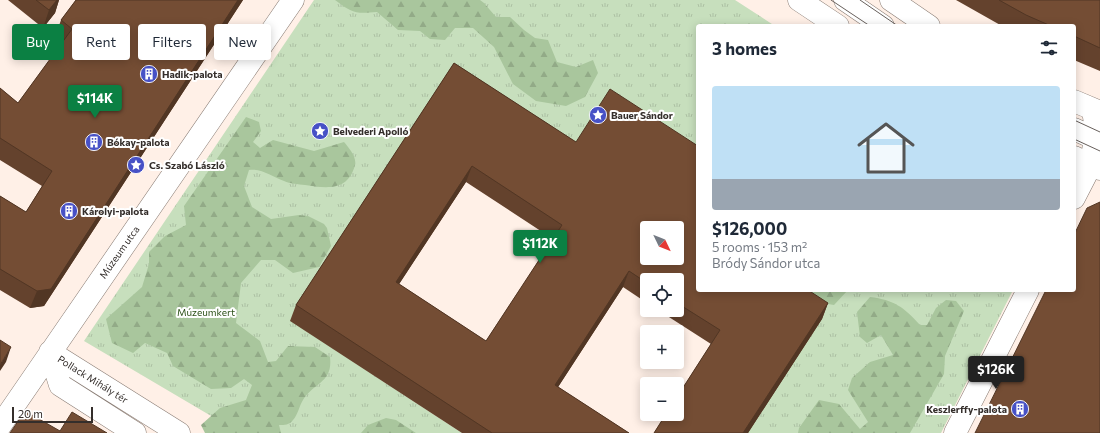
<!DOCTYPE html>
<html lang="en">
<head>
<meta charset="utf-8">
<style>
	:root { --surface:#fff; --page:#f2f2f3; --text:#1f2937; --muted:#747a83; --line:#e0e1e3; --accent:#0b8043 }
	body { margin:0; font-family:Commissioner,sans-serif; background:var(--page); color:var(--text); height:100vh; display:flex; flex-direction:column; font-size:15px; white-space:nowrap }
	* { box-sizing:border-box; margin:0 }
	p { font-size:13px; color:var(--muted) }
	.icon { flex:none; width:22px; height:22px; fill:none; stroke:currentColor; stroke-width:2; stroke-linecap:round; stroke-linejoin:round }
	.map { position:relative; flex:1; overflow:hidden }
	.details { position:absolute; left:696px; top:24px; width:380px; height:268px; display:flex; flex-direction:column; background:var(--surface); border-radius:4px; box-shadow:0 2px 10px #0003 }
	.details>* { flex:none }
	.guide { position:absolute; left:12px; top:24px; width:380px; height:36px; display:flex; gap:8px }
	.needle { width:26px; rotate:133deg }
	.controls { position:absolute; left:640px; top:221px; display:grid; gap:8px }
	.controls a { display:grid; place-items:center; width:44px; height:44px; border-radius:4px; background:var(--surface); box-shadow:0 2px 10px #0003; font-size:20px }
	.scale { position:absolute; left:12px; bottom:10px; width:81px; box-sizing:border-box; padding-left:4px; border:2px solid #342e2b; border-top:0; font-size:11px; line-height:14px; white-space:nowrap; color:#342e2b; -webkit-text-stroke:3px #fff; paint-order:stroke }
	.price { position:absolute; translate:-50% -34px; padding:0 9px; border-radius:4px; background:var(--accent); color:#fff; font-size:13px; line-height:26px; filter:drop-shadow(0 1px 2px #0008) }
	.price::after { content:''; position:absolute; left:50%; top:24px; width:12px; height:9px; margin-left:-6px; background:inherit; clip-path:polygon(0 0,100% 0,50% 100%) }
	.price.active { background:#222; color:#fff }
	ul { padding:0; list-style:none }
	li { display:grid; align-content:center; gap:8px; height:212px; padding:0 16px }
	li+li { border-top:1px solid var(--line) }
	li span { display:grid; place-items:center; height:124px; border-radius:4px; color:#555 }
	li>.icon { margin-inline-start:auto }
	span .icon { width:72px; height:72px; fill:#fffc; stroke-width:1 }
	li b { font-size:17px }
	h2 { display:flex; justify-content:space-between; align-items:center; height:48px; padding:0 16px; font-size:17px }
	.tag { padding:0 14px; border-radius:4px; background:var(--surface); box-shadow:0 2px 10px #0003; font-size:14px; line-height:36px }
	.tag.active { background:var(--accent); color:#fff }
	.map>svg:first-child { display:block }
</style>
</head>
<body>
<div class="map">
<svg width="1100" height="433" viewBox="0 0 1100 433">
	<defs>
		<pattern id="grass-tufts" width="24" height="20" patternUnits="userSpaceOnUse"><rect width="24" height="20" fill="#c7dfbd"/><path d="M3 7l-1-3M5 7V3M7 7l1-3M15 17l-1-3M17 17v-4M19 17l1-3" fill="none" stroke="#acc0a3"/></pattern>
		<pattern id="forest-firs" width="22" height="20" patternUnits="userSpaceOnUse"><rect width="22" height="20" fill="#a9c69d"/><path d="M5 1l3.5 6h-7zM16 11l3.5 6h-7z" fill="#92aa87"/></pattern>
	</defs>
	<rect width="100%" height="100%" fill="#fff0e7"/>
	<path fill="url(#grass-tufts)" d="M314 0H735L775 26H698V166L570 158 449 79 291 321 462 433H240L84 341Z
		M778 290H1013L941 433H748Z"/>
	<path fill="url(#forest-firs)" d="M335 0H480L484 3 496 17H510L524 30 535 38 548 40 557 62 576 67 593 60 598 73 585 97 566 106 536 101 513 84 494 47 473 28H455L445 40 430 39 420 31 398 30 377 12C355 14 352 13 335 0Z
		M246 117 259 122 261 131 253 142 260 148 273 140 314 151 344 142C349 148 357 157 355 165 348 192 326 188 305 185 298 184 290 184 284 181 272 177 262 168 249 170L244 186 252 207 271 219 299 215 308 216 324 224 327 228 331 246 319 267 293 273 275 260H261L241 283 236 323 260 341 268 362 276 361 288 346 315 347 330 357C333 383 314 382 303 400 299 406 298 415 293 420 289 425 285 425 279 425L281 433H205L201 425 220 408 246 400 252 385 244 379 231 388 211 389 173 366 167 353 145 343 133 353 112 343 106 319 142 287 149 264V252L165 236 186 225 184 206Z
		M796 290H848L834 305 816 302Z
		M870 297C894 300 904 307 920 325H927L936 308 946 300 956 301 964 311 945 356 944 374 910 433H798L799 428 819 400 839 404 860 429 868 422 848 390 852 378 870 362 893 355 881 335 867 343 860 337 857 312Z
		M386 418 396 420 416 433H361L368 425Z"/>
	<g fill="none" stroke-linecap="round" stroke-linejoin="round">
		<defs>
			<path id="minor" d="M845 0 883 26
				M1074 129 1100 141
				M1074 198 1091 165 1096 130 1093 110
				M50 352 179 433
				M50 352 60 385 135 433
				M0 426 293 0
				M955 433 1028 290"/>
			<path id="major" d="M799 0 838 26
				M891 0 929 26
				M1074 101 1100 112
				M1074 157 1100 169"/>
		</defs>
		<use href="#minor" stroke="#887b73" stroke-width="23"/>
		<use href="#major" stroke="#887b73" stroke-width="23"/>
		<use href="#minor" stroke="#fff" stroke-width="22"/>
		<use href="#major" stroke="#fff" stroke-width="22"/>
		<path stroke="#68605c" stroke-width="1" d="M831 0 870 26
			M860 0 898 26
			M1074 120 1100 132
			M1074 139 1100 151"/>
	</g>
	<path fill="#64422d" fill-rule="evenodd" d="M8 0H59L55 13 43 28Z
		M76 0H243L44 306 30 308 0 290V196L26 212 42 186 0 160V88L18 103 62 43 55 37 61 20Z
		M956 0H1100V71L1074 60V26H1002Z
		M454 63 576 142 698 290 828 303 822 319 748 433H654L711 344 658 310H677V280H647V303L623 287 558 387 629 433H462L290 321 296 305ZM466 182 553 239 486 341 399 284Z"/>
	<path fill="#513624" d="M57 0H59L55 13 43 28 49 10Z
		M238 0H243L44 306 30 308 37 291Z
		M472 166 466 182 390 298 396 282Z
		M629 271 623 287 549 401 555 385Z
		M828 303 822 319 748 433H743Z
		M11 347 6 362 0 371V365Z"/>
	<path fill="#744d34" stroke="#513624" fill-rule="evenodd" d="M36 0H57L49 10Z
		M76 0H238L51 289 37 291 0 269V196L26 212 52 171 0 138V88L18 103 72 29 61 20Z
		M999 0H1100V48L1074 36V26H1051L1026 15Z
		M454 63 576 142 610 89 698 146V290H808L828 303 743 433H654L666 414H677V397L720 330 677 303V280H647V283L629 271 555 385 629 433H492L296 305ZM472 166 562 225 486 341 396 282ZM647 228H677V258H647Z
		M1100 202V433H975L1046 290H1074V235L1087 208Z
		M0 340 11 347 0 365Z
		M25 411 60 431 72 412 107 433H10Z"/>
	<defs>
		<symbol id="building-disc" viewBox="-11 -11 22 22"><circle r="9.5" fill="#4751c6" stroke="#fff"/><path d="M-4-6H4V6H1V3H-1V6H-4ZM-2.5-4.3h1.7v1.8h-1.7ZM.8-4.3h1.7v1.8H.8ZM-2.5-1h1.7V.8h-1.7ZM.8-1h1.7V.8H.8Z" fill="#fff"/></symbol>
		<symbol id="sight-disc" viewBox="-11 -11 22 22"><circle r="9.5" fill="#4751c6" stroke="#fff"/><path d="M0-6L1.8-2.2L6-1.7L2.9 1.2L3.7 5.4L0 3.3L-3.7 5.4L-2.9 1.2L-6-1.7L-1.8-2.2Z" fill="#fff"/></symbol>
	</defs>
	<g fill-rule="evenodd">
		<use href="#building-disc" x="139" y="64" width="20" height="20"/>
		<use href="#sight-disc" x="588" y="105" width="20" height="20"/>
		<use href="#sight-disc" x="310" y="121" width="20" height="20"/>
		<use href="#building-disc" x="84" y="132" width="20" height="20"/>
		<use href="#sight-disc" x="126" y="155" width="20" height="20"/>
		<use href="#building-disc" x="59" y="201" width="20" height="20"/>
		<use href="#building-disc" x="1010" y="399" width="20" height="20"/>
	</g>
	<g text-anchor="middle" stroke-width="4" stroke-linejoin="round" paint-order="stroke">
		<g font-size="10" font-weight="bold" fill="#342e2b" stroke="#fff" text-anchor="start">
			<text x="162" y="78">Hadik-palota</text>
			<text x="611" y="119">Bauer Sándor</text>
			<text x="333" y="135">Belvederi Apolló</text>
			<text x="107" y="146">Bókay-palota</text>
			<text x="149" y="169">Cs. Szabó László</text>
			<text x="82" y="215">Károlyi-palota</text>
			<text x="1007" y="413" text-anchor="end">Keszlerffy-palota</text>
		</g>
		<g font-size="10" fill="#342e2b" stroke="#fff">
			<text transform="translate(119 252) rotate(-55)" y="4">Múzeum utca</text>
			<text transform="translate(93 379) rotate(32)" y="4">Pollack Mihály tér</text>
		</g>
		<g font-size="10" fill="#2b5017" stroke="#fff">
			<text x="206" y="316">Múzeumkert</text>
		</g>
	</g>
</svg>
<div class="controls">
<a><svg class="needle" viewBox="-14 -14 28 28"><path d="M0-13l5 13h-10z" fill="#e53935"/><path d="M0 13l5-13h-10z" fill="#747a83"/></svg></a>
<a><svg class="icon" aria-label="locate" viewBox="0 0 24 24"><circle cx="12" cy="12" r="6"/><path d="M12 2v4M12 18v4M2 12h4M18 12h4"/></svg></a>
<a>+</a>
<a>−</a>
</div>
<div class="scale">20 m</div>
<b class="price" style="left:95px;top:119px">$114K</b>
<b class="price" style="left:540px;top:264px">$112K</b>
<b class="price active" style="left:996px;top:390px">$126K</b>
<div class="guide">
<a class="tag active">Buy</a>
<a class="tag">Rent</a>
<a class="tag">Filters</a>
<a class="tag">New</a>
</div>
<section class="details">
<h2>3 homes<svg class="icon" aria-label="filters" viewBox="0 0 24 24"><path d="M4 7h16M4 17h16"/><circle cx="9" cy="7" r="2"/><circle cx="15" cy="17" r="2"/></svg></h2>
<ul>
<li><span style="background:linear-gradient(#bfe0f5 75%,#9aa5b1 0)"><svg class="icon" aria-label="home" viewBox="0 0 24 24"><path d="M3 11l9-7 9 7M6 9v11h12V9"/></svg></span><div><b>$126,000</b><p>5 rooms · 153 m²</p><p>Bródy Sándor utca</p></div></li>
</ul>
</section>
</div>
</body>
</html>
